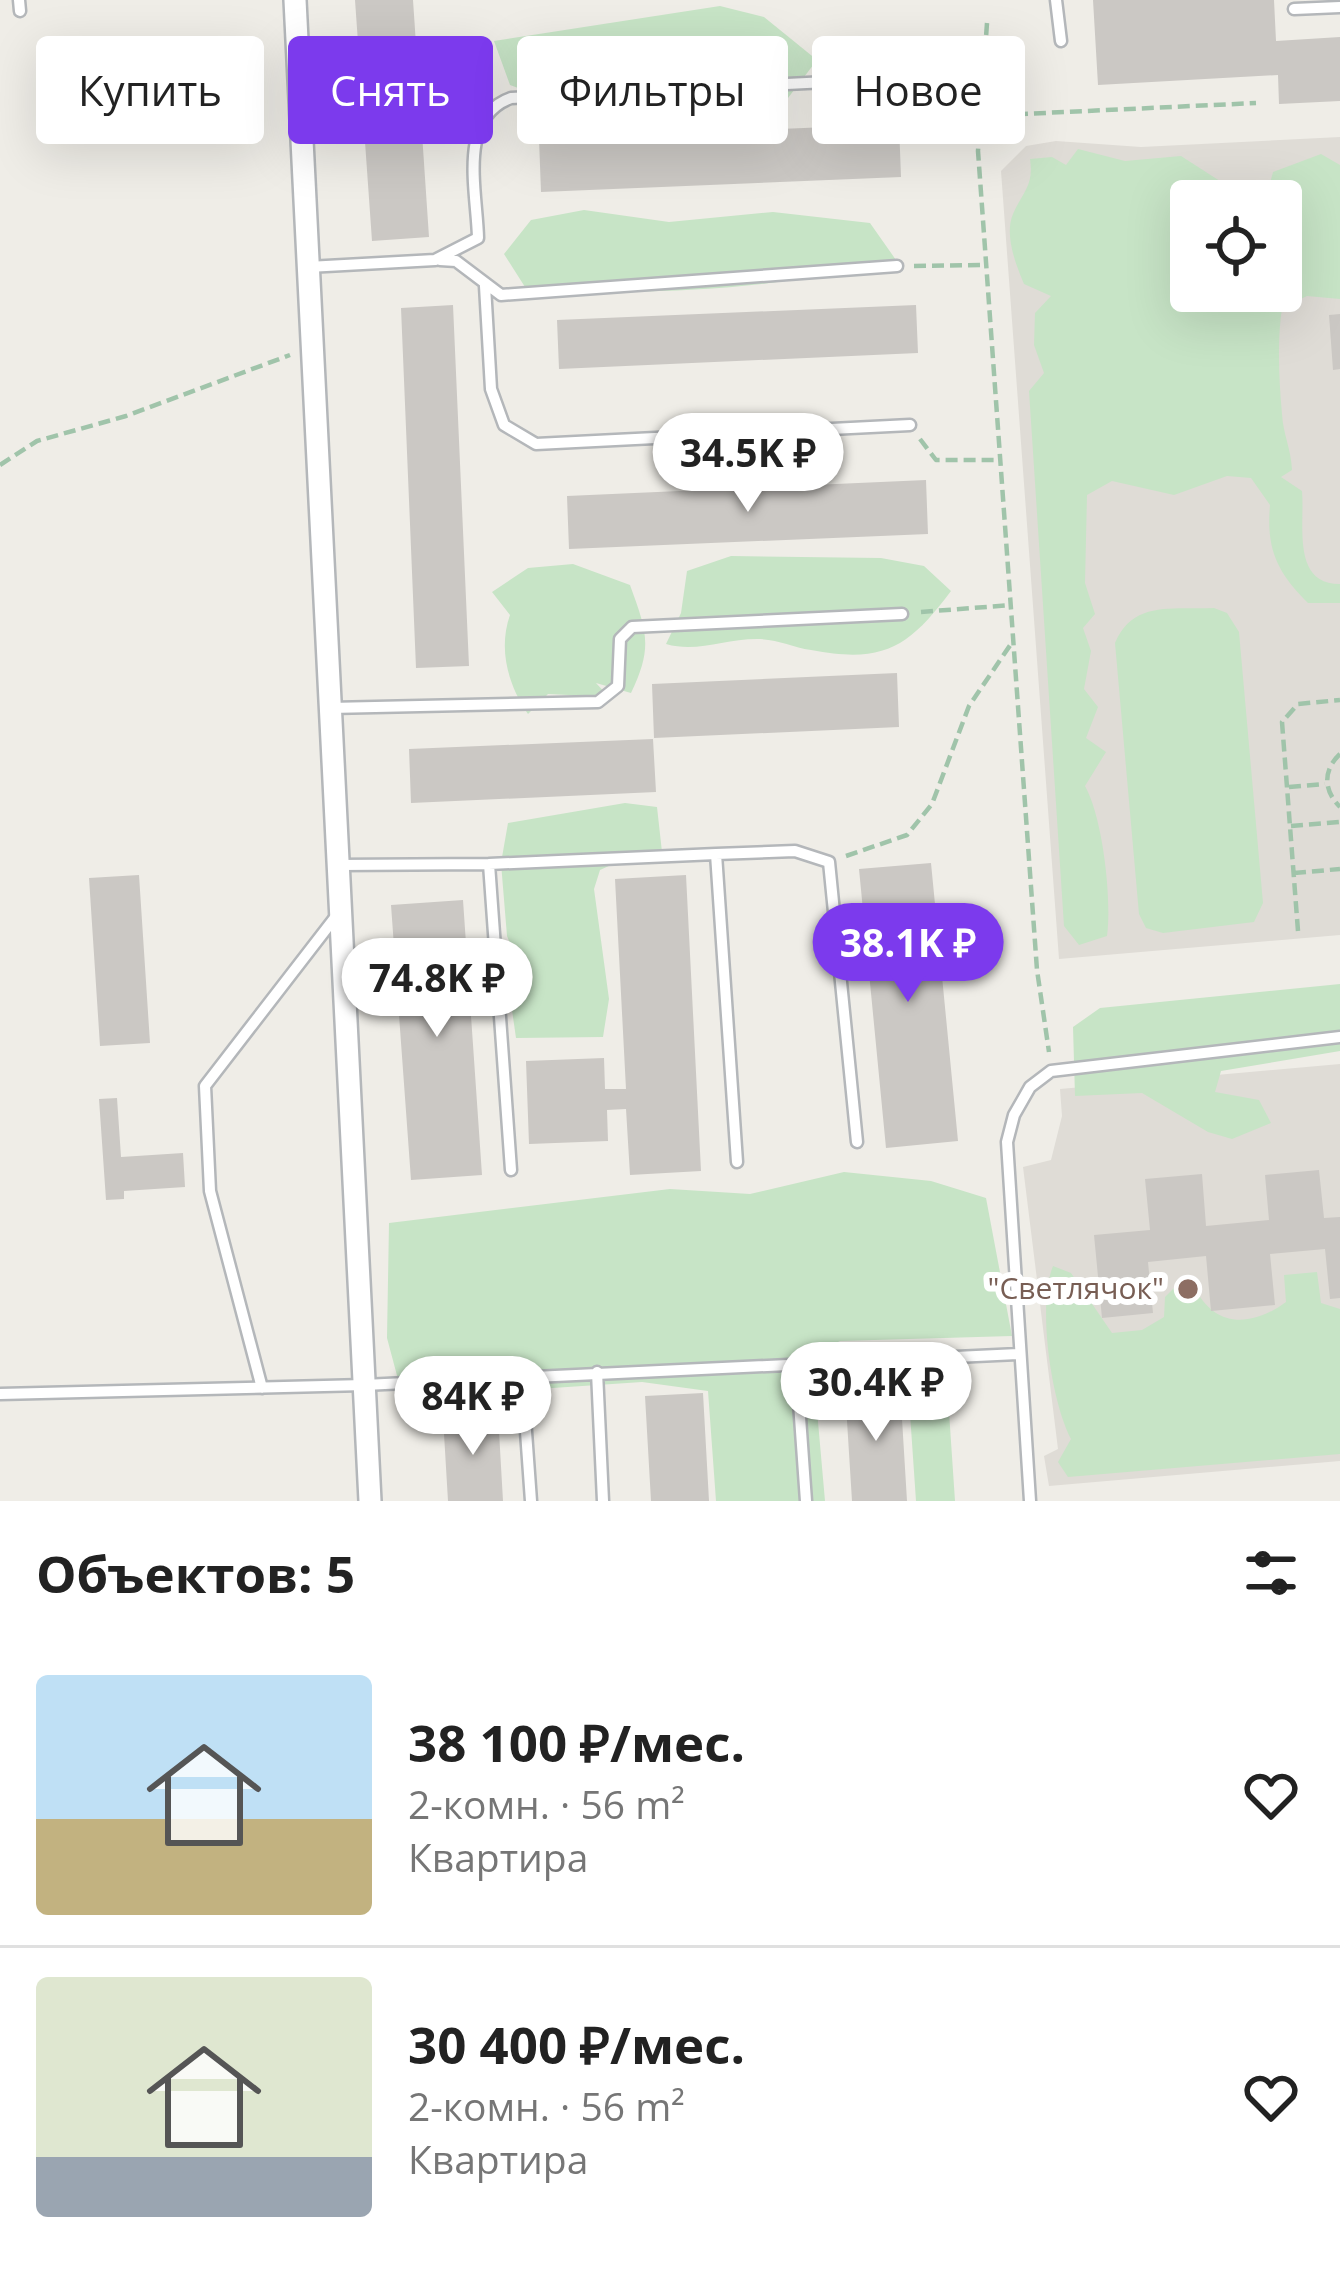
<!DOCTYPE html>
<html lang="ru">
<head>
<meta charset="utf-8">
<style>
	:root { --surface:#fff; --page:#f2f2f2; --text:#222; --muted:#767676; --line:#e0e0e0; --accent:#7c3aed }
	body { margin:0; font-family:"Open Sans",sans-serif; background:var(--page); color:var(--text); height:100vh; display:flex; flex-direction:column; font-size:45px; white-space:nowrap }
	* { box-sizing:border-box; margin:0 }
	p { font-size:39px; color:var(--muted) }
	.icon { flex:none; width:66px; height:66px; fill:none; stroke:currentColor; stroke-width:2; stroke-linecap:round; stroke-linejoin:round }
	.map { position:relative; height:1501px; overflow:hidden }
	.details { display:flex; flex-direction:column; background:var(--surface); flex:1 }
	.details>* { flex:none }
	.guide { position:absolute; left:36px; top:36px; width:1269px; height:108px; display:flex; gap:24px }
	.controls { position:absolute; left:1170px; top:180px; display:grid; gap:24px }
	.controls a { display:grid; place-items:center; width:132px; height:132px; border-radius:12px; background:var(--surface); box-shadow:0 12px 48px #0002; font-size:60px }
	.price { position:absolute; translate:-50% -102px; padding:0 27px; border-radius:42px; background:#fff; color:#222; font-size:39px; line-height:78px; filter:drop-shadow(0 3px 6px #0008) }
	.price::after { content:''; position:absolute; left:50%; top:72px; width:36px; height:27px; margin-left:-18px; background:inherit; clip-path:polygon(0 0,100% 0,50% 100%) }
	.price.selected { background:var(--accent); color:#fff }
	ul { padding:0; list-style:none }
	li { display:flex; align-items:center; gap:36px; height:300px; padding:0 36px }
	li+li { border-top:3px solid var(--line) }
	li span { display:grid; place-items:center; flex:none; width:336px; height:240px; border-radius:12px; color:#555 }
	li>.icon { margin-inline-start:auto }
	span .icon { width:144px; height:144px; fill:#fffc; stroke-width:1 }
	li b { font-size:51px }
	h2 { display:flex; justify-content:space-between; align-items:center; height:144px; padding:0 36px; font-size:51px }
	.pill { padding:0 42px; border-radius:12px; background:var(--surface); box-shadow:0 12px 48px #0002; font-size:42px; line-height:108px }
	.pill.selected { background:var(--accent); color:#fff }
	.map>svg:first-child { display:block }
</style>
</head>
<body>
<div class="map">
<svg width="1340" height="1501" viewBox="0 0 1340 1501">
	<rect width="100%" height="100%" fill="#efede7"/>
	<path fill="#dfdcd6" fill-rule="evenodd" d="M1340 137V935L1059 959 1001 171 1026 146 1056 141 1141 147ZM1191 201H1281V291H1191Z
		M1340 1064V1461L1049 1486 1044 1456 1058 1449 1023 1167 1051 1160 1062 1116 1060 1089Z"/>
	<path fill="#c7e4c6" d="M720 6 764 17 817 60 788 98C770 95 751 88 733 87 656 86 584 115 510 85L494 41Z
		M1078 149 1125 161 1181 156 1251 201H1191V291H1281V201H1265L1273 172 1321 154 1340 165V299L1307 296 1282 308C1277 341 1279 380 1282 414 1283 434 1291 448 1292 470L1281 477 1302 491C1305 524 1291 584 1340 584V603H1308C1277 572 1266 549 1270 505L1251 478 1227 476 1174 495 1112 481 1087 495 1085 583 1095 614 1083 628 1091 651 1084 689 1098 707 1086 738 1106 752 1085 786C1103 818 1112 900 1107 936L1079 945 1064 926 1029 391 1044 373 1034 345 1035 313 1051 296 1024 284C1016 265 1004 235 1013 214 1023 191 1034 186 1030 159L1052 157 1066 165Z
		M584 210 669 222 773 212 870 223 896 260C784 289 641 298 525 287L504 254 531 220Z
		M731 556 881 558 924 566 951 591C909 647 884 664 811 650 792 647 777 639 757 639 724 639 697 653 666 644L681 613 687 571Z
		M573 564 630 585C647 632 653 647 631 693L596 683 609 697 548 694 528 714C508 685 498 649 510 615L492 592 528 568Z
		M1214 608 1227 613 1239 632 1263 903 1254 922 1163 933 1146 928 1139 914 1115 643C1133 600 1173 610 1214 608Z
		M625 803 657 807 662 852 635 854 600 870 594 889 609 999 603 1037 516 1038 512 1010 526 984 507 936 501 863 508 823Z
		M1340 984V1051L1221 1071 1215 1092 1259 1100 1271 1123 1232 1139 1208 1132 1142 1093 1075 1096 1073 1027 1100 1008Z
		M844 1172 931 1181 986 1198 1012 1336 840 1341 824 1349 813 1365 825 1501H716L708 1391 642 1382 403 1398 387 1338 389 1223 670 1189 750 1194Z
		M1053 1266 1071 1273 1112 1333 1142 1330 1164 1317 1165 1297 1178 1284 1194 1286C1214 1329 1252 1327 1286 1302L1284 1275 1317 1272 1321 1303 1340 1309V1454L1068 1477 1058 1462 1071 1439C1051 1401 1037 1305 1053 1266Z
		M947 1382 955 1501H916L909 1399Z"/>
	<path fill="#cbc8c4" d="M355 0H413L429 237 372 241Z
		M1093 0H1274L1276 41 1340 37V101L1279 104 1278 75 1098 85Z
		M899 124 901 177 541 192 539 139Z
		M453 305 469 666 416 668 401 308Z
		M916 305 918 353 559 369 557 320Z
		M1340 314V369L1333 370 1329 315Z
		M926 480 928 534 569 549 567 496Z
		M897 673 899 727 654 738 652 684Z
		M653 739 656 792 411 803 409 749Z
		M931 863 958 1141 886 1148 859 869Z
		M139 875 150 1043 100 1046 89 878Z
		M686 875 701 1171 630 1175 626 1109 607 1110 608 1141 529 1144 526 1061 604 1058 605 1089H626L615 879Z
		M463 900 482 1175 411 1180 391 905Z
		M117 1098 121 1157 183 1153 185 1187 124 1191V1199L106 1200 99 1099Z
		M1319 1170 1324 1218 1340 1217V1298L1330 1299 1325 1249 1270 1254 1275 1305 1211 1311 1206 1256 1148 1262 1153 1313 1102 1318 1094 1235 1150 1230 1145 1179 1202 1174 1206 1226 1269 1220 1265 1175Z
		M900 1386 907 1501H852L845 1389Z
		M703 1393 709 1501H651L645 1396Z
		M498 1414 503 1501H448L443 1417Z"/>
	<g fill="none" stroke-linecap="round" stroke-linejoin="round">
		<defs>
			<path id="lane" d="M19 0 20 11
				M1056 0 1061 41
				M1294 9 1340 7
				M440 260 456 261 501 295 897 266
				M308 267 435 260 478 238C477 192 457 117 511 98L886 79
				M485 286 491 389 504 425 536 444 910 425
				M330 708 598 702 618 686 620 639 632 627 902 614
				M716 854 795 851 829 862 857 1142
				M489 864 716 854 737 1162
				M338 865 489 864 511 1170
				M796 1361 806 1501
				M597 1372 603 1501
				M522 1376 531 1501
				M262 1388 210 1191 205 1086 337 915
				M0 1394 364 1385 1020 1354
				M1030 1501 1007 1142 1014 1115 1030 1087 1051 1071 1340 1037"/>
			<path id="street" d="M295 0 370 1501"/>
		</defs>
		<use href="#lane" stroke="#b4b7ba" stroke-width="15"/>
		<use href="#street" stroke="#b4b7ba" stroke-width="26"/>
		<path stroke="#a0c4aa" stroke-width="4.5" stroke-dasharray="12 6" stroke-linecap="butt" d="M987 23 978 151 1037 970 1049 1052
			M980 116 1256 103
			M914 266 986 265
			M920 439 936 460H1000
			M0 465 37 441 126 416 290 355
			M921 612 1011 605
			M1340 754C1323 770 1323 790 1340 807
			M1289 787 1325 784
			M1291 826 1340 822
			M846 856 907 835 932 804 969 706 1013 641
			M1294 873 1340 869
			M1298 931 1282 722 1298 704 1340 700"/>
		<use href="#lane" stroke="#fff" stroke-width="10"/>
		<use href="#street" stroke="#fff" stroke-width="21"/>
	</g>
	<circle fill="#8d6e63" stroke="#fff" stroke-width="4.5" cx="1188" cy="1289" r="12"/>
	<g text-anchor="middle" stroke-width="12" stroke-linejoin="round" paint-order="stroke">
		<g font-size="30" fill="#785e54" stroke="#fff" text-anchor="end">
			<text x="1164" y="1299">"Светлячок"</text>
		</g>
	</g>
</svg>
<div class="controls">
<a><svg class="icon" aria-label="locate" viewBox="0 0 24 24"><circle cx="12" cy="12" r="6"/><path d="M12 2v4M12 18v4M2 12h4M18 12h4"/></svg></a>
</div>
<b class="price" style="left:748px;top:515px">34.5K ₽</b>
<b class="price selected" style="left:908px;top:1005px">38.1K ₽</b>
<b class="price" style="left:437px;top:1040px">74.8K ₽</b>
<b class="price" style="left:876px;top:1444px">30.4K ₽</b>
<b class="price" style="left:473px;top:1458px">84K ₽</b>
<div class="guide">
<a class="pill">Купить</a>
<a class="pill selected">Снять</a>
<a class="pill">Фильтры</a>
<a class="pill">Новое</a>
</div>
</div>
<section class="details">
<h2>Объектов: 5<svg class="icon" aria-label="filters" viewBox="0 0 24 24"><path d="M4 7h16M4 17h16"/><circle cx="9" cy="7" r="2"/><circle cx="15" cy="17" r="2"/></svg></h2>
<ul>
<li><span style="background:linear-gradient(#bfe0f5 60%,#c2b280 0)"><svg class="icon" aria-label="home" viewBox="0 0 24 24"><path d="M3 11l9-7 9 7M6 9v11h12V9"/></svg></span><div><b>38 100 ₽/мес.</b><p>2-комн. · 56 m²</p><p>Квартира</p></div><svg class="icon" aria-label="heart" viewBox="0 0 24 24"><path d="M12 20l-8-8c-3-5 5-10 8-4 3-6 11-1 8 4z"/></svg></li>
<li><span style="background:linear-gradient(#dfe7d0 75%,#9aa5b1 0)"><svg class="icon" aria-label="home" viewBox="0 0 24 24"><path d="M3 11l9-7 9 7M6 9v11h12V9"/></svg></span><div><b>30 400 ₽/мес.</b><p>2-комн. · 56 m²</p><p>Квартира</p></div><svg class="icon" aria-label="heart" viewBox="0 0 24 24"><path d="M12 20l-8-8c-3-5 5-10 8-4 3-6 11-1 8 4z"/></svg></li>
</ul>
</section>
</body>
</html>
